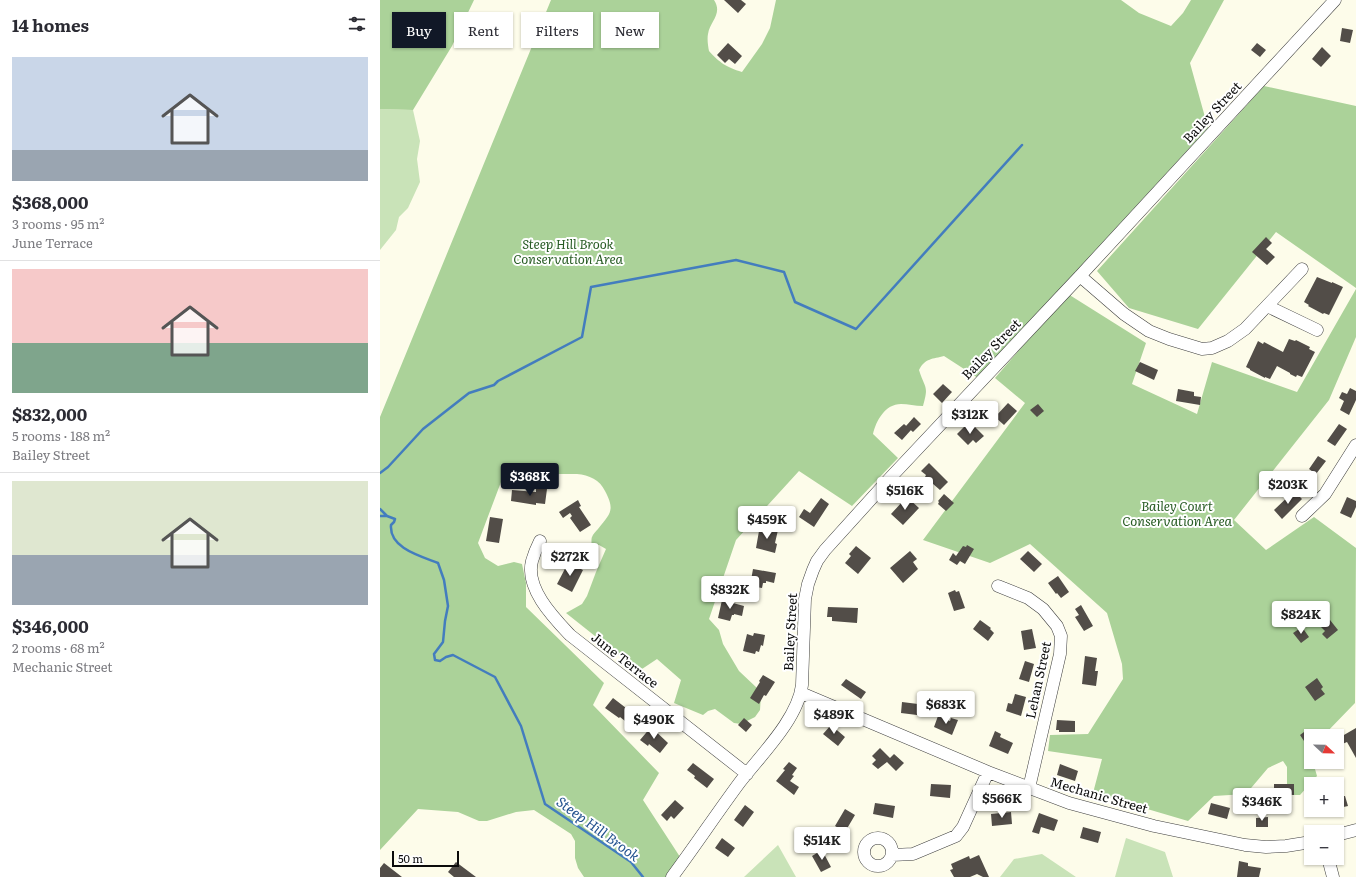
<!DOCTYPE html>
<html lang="en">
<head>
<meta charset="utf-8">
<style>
	:root { --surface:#fff; --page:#f2f2f3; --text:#2b2b33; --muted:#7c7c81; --line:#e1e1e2; --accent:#111827 }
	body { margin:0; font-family:Literata,serif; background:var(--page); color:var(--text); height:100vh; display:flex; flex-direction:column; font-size:15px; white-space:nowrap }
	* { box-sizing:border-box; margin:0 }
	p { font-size:13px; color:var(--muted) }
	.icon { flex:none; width:22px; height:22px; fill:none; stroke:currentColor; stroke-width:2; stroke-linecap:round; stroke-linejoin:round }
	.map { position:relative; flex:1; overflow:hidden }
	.panel { display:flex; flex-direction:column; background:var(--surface); width:380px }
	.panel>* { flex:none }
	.banner { position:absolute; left:12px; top:12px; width:380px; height:36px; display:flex; gap:8px }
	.needle { width:26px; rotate:112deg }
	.buttons { position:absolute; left:924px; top:729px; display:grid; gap:8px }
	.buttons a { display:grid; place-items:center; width:40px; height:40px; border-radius:0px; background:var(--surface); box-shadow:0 1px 3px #0004; font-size:20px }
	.scale { position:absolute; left:12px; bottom:10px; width:67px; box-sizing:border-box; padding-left:4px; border:2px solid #0b0b0b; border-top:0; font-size:11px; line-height:14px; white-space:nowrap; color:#0b0b0b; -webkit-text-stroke:3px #fff; paint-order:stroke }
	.price { position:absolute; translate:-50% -34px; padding:0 9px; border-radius:4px; background:#fff; color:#222; font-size:13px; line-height:26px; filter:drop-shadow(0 1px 2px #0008) }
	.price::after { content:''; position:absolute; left:50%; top:24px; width:12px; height:9px; margin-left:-6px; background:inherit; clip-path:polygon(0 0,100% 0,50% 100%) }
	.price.active { background:var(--accent); color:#fff }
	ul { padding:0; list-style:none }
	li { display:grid; align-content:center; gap:8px; height:212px; padding:0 12px }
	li+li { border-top:1px solid var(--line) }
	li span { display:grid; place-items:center; height:124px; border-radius:0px; color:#555 }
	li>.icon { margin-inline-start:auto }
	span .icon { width:72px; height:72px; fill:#fffc; stroke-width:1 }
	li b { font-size:17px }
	h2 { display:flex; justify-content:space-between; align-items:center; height:48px; padding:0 12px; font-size:17px }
	.chip { padding:0 14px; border-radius:0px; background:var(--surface); box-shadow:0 1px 3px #0004; font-size:14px; line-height:36px }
	.chip.active { background:var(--accent); color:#fff }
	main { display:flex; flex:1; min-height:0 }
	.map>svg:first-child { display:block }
</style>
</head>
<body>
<main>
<section class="panel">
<h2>14 homes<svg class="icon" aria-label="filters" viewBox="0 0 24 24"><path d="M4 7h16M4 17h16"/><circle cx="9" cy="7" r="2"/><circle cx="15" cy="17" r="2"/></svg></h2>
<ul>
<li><span style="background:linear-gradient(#c9d6e8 75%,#9aa5b1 0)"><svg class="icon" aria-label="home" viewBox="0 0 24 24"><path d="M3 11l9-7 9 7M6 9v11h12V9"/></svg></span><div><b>$368,000</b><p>3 rooms · 95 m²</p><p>June Terrace</p></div></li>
<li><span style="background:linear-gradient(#f6c9c9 60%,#7fa58c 0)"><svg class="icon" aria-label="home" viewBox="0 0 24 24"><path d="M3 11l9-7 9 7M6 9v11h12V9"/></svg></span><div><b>$832,000</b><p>5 rooms · 188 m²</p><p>Bailey Street</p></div></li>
<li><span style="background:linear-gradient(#dfe7d0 60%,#9aa5b1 0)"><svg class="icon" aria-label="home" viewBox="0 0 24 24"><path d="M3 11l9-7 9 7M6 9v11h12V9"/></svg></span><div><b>$346,000</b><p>2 rooms · 68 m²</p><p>Mechanic Street</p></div></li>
</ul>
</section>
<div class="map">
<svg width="976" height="877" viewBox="0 0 976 877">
	<rect width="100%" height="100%" fill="#fdfcea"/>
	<path fill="#c9e3b8" d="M0 109 33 110 40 141 37 159 40 182 28 208 19 217 16 230 0 250Z
		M746 838 785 852 793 877H735Z
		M398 845 416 877H364Z
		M662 854 696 877H620L634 859Z"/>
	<path fill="#abd299" d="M0 0H94L72 46 33 110 0 109Z
		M171 0H334C343 14 330 21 328 34 327 39 328 46 329 51 340 63 346 67 362 72L382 44 390 28 396 0H741L759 13 791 26 803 13 811 0H844L810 63 828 128 598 378 564 356C553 359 545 358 539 370 545 389 549 385 543 406 535 406 528 404 521 404 505 404 496 421 493 434L518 458 472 506 419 471 356 540 329 619 339 630 343 644 359 671 377 688 381 694 380 710 375 717 361 724 354 723 335 709 328 711 323 715 294 703 301 680 277 659 259 671 186 613 202 604 207 596 216 572 226 549 219 545 211 546C212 543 211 539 212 537 213 534 216 531 218 529 231 513 235 510 225 491 220 480 209 475 197 474H124L98 543 105 558 118 566 134 562 142 564 146 583V607L224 683 213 705 279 773 263 800 302 860 289 877H204L198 868 195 858V841L191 834 154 810 136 812 107 821H99L78 812 38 809 0 850V417Z
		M884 86 976 106V288L896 232 818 329 749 308 717 271Z
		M976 289V337L949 400 854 520 886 550 934 517 976 548 975 703 943 736H931V762H933L937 776 920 795H913L907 791V767L903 761 888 768 866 794 834 796 808 821 713 793 722 759 668 751 670 735 708 734 743 679 742 664 727 613 650 544 610 563 543 540 645 403 615 378 688 294 766 343 752 384 817 414 832 362 917 392Z"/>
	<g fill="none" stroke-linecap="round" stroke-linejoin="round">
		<path stroke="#437dbe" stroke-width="2.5" d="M0 473 8 467 43 429 89 393 114 385 118 381 202 337 211 287 356 260 404 272 415 302 476 329 642 145
			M0 509 7 516
			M0 516H7L15 519 14 522 11 525C9 548 40 556 58 563L64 580 68 606 65 621 63 642 54 654 55 660 60 661 66 657 73 655 115 677 141 726 165 804 251 862 263 877"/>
	</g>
	<path fill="#524d48" d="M344 0H361L366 4 358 13Z
		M962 28 973 30 970 43 960 41Z
		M348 43 362 56 355 64 349 59 345 63 337 55Z
		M877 43 886 50 880 57 871 50Z
		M942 47 951 56 941 67 932 59Z
		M886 237 892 243 886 249 895 257 887 265 872 252Z
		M937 277 952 283V282L963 287 949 315 944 313 943 314 928 306 929 305 924 302Z
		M909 339 915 341 916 340 930 347 929 349 935 352 922 377 917 375 916 377 910 374V373L897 366 890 379 885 377V378L870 370V369L866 367 878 341 883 344 884 342 903 352Z
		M760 362 778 370 774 380 755 371Z
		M563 384 572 392 562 403 553 394Z
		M970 388 976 391V400L969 415 960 410 964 401 959 398 962 392 967 394Z
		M798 389 814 392V396L821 397 820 405 796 401Z
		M628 403 637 411 624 425 615 417Z
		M658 404 664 411 657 417 650 410Z
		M534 417 541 424 533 432 526 426Z
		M524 424 531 430 522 440 514 433Z
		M959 424 967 429 955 446 947 441Z
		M585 426 590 431 595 427 604 436 596 443 593 440 588 445 577 434Z
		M938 456 946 461 936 474 929 469Z
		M549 463 568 482 560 490 545 477 546 475 541 471Z
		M156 488 167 489 165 504 156 503V505L131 501 132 490 156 492Z
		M914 491 922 499 902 519 894 510Z
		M564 494 574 503 566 511 558 504 559 502 558 501Z
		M967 497 976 501V507L971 518 960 513Z
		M441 498 449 504 434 527 419 517 424 509 430 513Z
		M528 498 539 508 523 525 511 514 523 501 525 502Z
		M198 500 201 506 199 507 211 525 200 532 190 518 192 516 190 513 183 518 179 512Z
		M110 517 123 519 119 543 106 541Z
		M383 526 398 530 395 543 397 544 395 553 376 548 379 531 382 532Z
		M587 545 594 549 585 564 580 561 577 565 569 560 573 553 576 556 583 546 586 547Z
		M476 546 491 558 478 574 465 563 471 556 469 554Z
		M530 551 537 559 533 562 538 569 523 583 510 568Z
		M648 551 662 564 654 572 640 559Z
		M188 563 203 570 192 592 177 584Z
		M373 569 396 573 394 583 386 581V583H383L382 588 370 586Z
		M678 576 689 592 681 598 677 593 676 594 668 583Z
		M575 590 576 592 579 591 585 608 574 611 568 593Z
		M342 600 364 606 362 616 354 614V615H352L350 621 338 618Z
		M701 605 713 626 704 631 695 617 699 615 695 609Z
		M448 607 478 608 477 623 452 621V617H447Z
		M600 620 611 628 610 629 614 633 608 641 593 629Z
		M950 620 958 630 947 639 942 634 945 631 941 627Z
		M922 627 929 637 921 643 913 633Z
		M652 629 656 648 644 650 641 631Z
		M374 633 385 635 383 646 381 645 379 652 376 651 375 654 363 651 367 634 373 636Z
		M705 656 717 658 715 671H718L716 686 702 684Z
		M645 661 654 664 649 682 639 679Z
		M383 675 395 682 386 696 384 695 379 704 370 698 380 682 379 681Z
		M937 678 943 687 941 689 945 694 935 701 925 687Z
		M466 679 486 692 481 699 461 685Z
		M635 694 646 697 641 716 626 711 628 703 632 704Z
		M233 698 246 708 245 709 251 713 245 721 240 717 239 718 225 708Z
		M522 702 538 704 537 715 521 713Z
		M558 716 570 721 571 718 578 720 572 735 554 727Z
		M364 718 372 725 366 732 358 725Z
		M677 720 695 721V732H679V730H676Z
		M451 725 465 737 458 746 443 734Z
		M271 727 288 743 280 753 269 744 268 746 260 740Z
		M976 728V758L967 742 960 745 957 739Z
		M928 729 931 733V740L926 744 920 735Z
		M615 731 621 734 620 737 633 743 628 754 609 746Z
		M500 748 510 758 514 754 524 763 516 771 507 762 498 769 492 764 496 760 492 756Z
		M409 762 417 768 412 775 414 776 410 781 419 787 414 795 396 781 405 770 403 769Z
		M313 763 334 779 327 788 314 778 315 776 307 770Z
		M680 764 698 771 695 781 677 775Z
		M959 783 963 796H965L968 806 959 808 958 805H957V784Z
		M551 784 571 785 570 798 550 796Z
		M894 784H914V795L894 794Z
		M295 800 304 808 294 819 291 816 287 821 281 815Z
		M495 803 515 806 513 818 493 814Z
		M831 803 850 808 847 819 828 814Z
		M365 805 374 812 363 827 354 820Z
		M465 809 475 815 465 832 455 826Z
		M631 812 632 824 612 826 611 814Z
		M659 813 678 820 674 831 661 827 659 834 652 832Z
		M888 817V827H876V818Z
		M703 827 721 832 718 843 700 838Z
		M342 838 355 848 348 857 335 848Z
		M442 850 451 867 441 872 432 856Z
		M599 855 609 877H603L597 874 590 877H574L570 870 573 869 571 864 589 856 590 859Z
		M859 861 868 863V866L881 868 879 877H857Z
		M76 862 96 877H74L68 872Z
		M4 863 22 877H0V868Z"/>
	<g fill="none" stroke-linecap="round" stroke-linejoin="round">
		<defs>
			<path id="minor" d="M700 276 744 314 769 331 789 339 822 349 832 348 848 341 865 329 922 269
				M887 306 937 330
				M922 516 945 494 976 445
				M160 541C157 547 154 554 152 561 145 588 173 617 190 635L367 774
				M618 586 648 598 663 609 677 626 681 636 680 654 649 788
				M421 693 608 772 689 803 774 826 865 845 886 847 906 846 931 842
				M957 835 976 830
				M484 852a14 14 0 1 1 28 0a14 14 0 1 1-28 0Z
				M512 855 533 854 576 836 583 827 608 772
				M948 858 953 877
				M292 877C315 846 337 813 360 782 380 756 418 719 422 685L425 599 428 584 433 570 437 561 445 550 511 477 700 276 955 0"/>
		</defs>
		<use href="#minor" stroke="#3e3e3e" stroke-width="13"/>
		<use href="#minor" stroke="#fff" stroke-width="12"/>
	</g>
	<g text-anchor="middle" stroke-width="4" stroke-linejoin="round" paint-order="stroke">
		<g font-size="13" fill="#0b0b0b" stroke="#fff">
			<text transform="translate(832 112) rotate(-47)" y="5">Bailey Street</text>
			<text transform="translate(611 349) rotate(-46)" y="5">Bailey Street</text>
			<text transform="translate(410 632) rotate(-87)" y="5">Bailey Street</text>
			<text transform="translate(245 660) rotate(38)" y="5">June Terrace</text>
			<text transform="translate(658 680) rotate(-78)" y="5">Lehan Street</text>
			<text transform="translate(719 795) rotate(16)" y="5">Mechanic Street</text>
		</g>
		<g font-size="13" font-style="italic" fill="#275b23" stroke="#fff">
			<text x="188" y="249">Steep Hill Brook<tspan x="188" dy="15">Conservation Area</tspan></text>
			<text x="797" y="511">Bailey Court<tspan x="797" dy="15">Conservation Area</tspan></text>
		</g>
		<g font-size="14" font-style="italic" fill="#22518e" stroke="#fff">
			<text transform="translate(218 829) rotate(36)" y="5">Steep Hill Brook</text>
		</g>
	</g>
</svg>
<div class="buttons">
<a><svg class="needle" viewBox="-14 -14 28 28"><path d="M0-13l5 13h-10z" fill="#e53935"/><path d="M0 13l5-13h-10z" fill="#7c7c81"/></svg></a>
<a>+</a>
<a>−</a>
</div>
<div class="scale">50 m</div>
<b class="price" style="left:590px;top:435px">$312K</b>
<b class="price active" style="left:150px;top:497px">$368K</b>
<b class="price" style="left:908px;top:505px">$203K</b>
<b class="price" style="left:525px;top:511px">$516K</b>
<b class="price" style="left:387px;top:540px">$459K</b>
<b class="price" style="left:190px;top:577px">$272K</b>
<b class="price" style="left:350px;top:610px">$832K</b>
<b class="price" style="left:921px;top:635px">$824K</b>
<b class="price" style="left:566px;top:725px">$683K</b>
<b class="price" style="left:454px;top:735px">$489K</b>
<b class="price" style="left:274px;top:740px">$490K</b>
<b class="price" style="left:622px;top:819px">$566K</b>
<b class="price" style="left:882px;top:822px">$346K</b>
<b class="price" style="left:442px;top:861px">$514K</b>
<div class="banner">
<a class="chip active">Buy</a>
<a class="chip">Rent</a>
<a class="chip">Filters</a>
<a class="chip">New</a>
</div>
</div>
</main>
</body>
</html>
